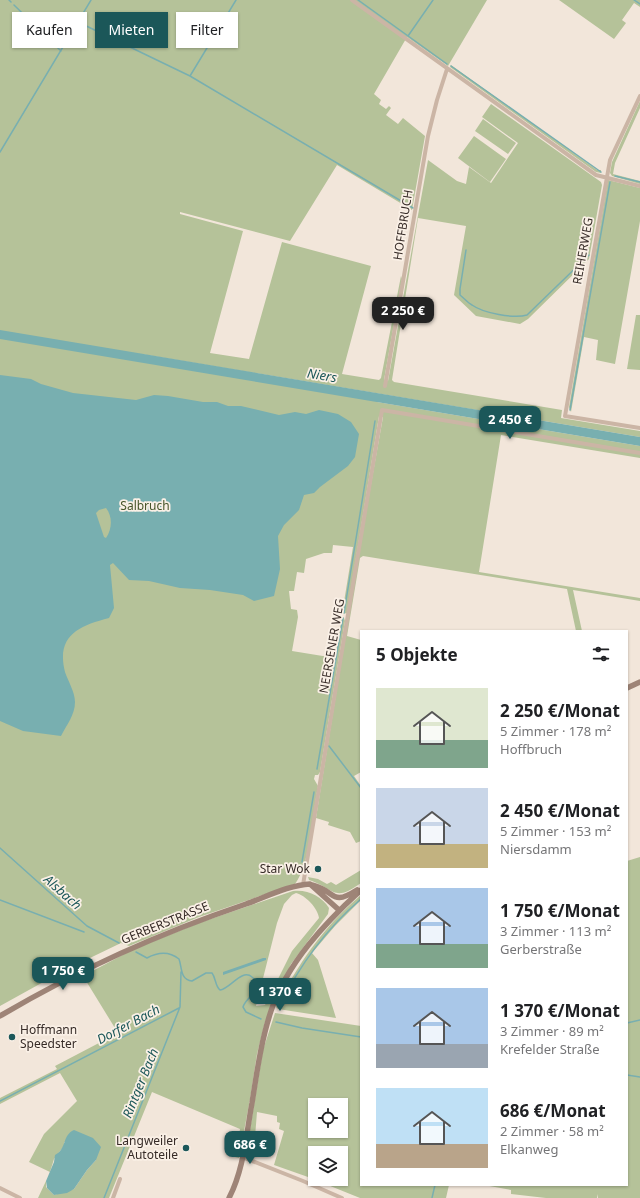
<!DOCTYPE html>
<html lang="de">
<head>
<meta charset="utf-8">
<style>
	:root { --surface:#fff; --page:#f6f6f6; --text:#202124; --muted:#757577; --accent:#1b5759 }
	body { margin:0; font-family:"Noto Sans",sans-serif; background:var(--page); color:var(--text); height:100vh; display:flex; flex-direction:column; font-size:15px; white-space:nowrap }
	* { box-sizing:border-box; margin:0 }
	p { font-size:13px; color:var(--muted) }
	.icon { flex:none; width:22px; height:22px; fill:none; stroke:currentColor; stroke-width:2; stroke-linecap:round; stroke-linejoin:round }
	.map { position:relative; flex:1; overflow:hidden }
	.drawer { position:absolute; left:360px; top:630px; width:268px; height:556px; display:flex; flex-direction:column; background:var(--surface); border-radius:0px; box-shadow:0 1px 3px #0004 }
	.drawer>* { flex:none }
	.hud { position:absolute; left:12px; top:12px; width:288px; height:36px; display:flex; gap:8px }
	.fabs { position:absolute; left:308px; top:1098px; display:grid; gap:8px }
	.fabs a { display:grid; place-items:center; width:40px; height:40px; border-radius:0px; background:var(--surface); box-shadow:0 1px 3px #0004; font-size:20px }
	.price { position:absolute; translate:-50% -34px; padding:0 9px; border-radius:8px; background:var(--accent); color:#fff; font-size:13px; line-height:26px; filter:drop-shadow(0 1px 2px #0008) }
	.price::after { content:''; position:absolute; left:50%; top:24px; width:12px; height:9px; margin-left:-6px; background:inherit; clip-path:polygon(0 0,100% 0,50% 100%) }
	.price.selected { background:#222; color:#fff }
	ul { padding:0; list-style:none }
	li { display:flex; align-items:center; gap:12px; height:100px; padding:0 16px }
	li span { display:grid; place-items:center; flex:none; width:112px; height:80px; border-radius:0px; color:#555 }
	li>.icon { margin-inline-start:auto }
	span .icon { width:48px; height:48px; fill:#fffc; stroke-width:1 }
	li b { font-size:17px }
	h2 { display:flex; justify-content:space-between; align-items:center; height:48px; padding:0 16px; font-size:17px }
	.tag { padding:0 14px; border-radius:0px; background:var(--surface); box-shadow:0 1px 3px #0004; font-size:14px; line-height:36px }
	.tag.selected { background:var(--accent); color:#fff }
	.map>svg:first-child { display:block }
</style>
</head>
<body>
<div class="map">
<svg width="640" height="1198" viewBox="0 0 640 1198">
	<rect width="100%" height="100%" fill="#f2e6da"/>
	<path fill="#b5c299" fill-rule="evenodd" d="M0 0H487L448 66 407 37 374 94 381 100 379 104 386 109 389 106 391 108 386 115 398 124 403 118 425 136 412 210 337 165 290 241 180 212V214L243 231 210 353 249 359 282 242 371 266 342 374 379 380 381 378 401 276 402 279 384 380 388 381 428 160 457 181 466 184 469 167 491 183 518 143 482 117 491 104 601 182 602 185 589 259 528 319 520 324 476 316 454 295 466 226 418 218 392 380 394 382 562 410 561 418 640 431V437L141 354 140 358 377 398V402L640 446V458L501 435 479 572 640 598V601L573 590 582 631H576L567 589 363 556 360 558 347 636 361 640V772L354 776 361 786V841L356 843 350 832 328 825 329 822 316 818 359 552 383 417 379 416 347 613 342 614 353 547 333 545 332 553H324L306 559 304 573 297 572 294 591H289L291 609 297 610 298 617 292 651 335 658 342 617 344 618 345 621 320 772 318 775H315L314 779 318 786C313 811 310 865 295 884L199 917 129 946 121 943 65 970 0 1006Z
		M559 0H640V7L634 3 622 20 626 23 614 39Z
		M451 65 597 170H601V173L596 172 450 67Z
		M640 101V108L615 163 613 174 640 181V184L612 176 610 173 612 162Z
		M483 119 516 143 508 154 475 131Z
		M474 136 506 159 490 182 458 158Z
		M608 180 640 188V221L615 364 596 360 598 340 584 337 571 412 569 407Z
		M636 315H640V370L627 369Z
		M640 857V1198H598V1194L597 1198H546L511 1194V1190L484 1185H627V861Z
		M361 870V883C333 903 336 889 309 880L308 877 318 879 327 884 331 882 336 885Z
		M293 891C307 889 322 896 329 908L328 914 291 964 265 1022 257 1054 250 1099 239 1158 235 1157 240 1129 152 1092 109 1198H38L46 1181V1187L54 1195 74 1189 87 1170 96 1160 64 1142V1146L54 1159 50 1172 29 1162 44 1134 77 1101 60 1073 0 1104V1098L57 1069 55 1066 118 1033 83 976 134 949 199 923ZM296 893C305 895 318 908 319 918L292 951 265 1005 256 1006 277 923 284 904 292 895Z
		M361 895V900L335 926 312 953 318 960 336 1018 278 1009 276 1007C298 964 324 926 361 895Z
		M275 1013 361 1026V1185H449L446 1198H360L308 1177 274 1165 284 1131 279 1129 280 1123 277 1122V1116L257 1112 255 1137 251 1152 247 1148 263 1050ZM315 1105H341V1131H315ZM315 1153H341V1179H315Z"/>
	<path fill="#78afb0" fill-rule="evenodd" d="M0 330 640 437V446L0 339Z
		M0 375 31 379 41 384 73 393 136 400 154 395 168 396 203 402H217L228 406H241L279 415 295 412 306 414 319 410 338 414 351 422 359 434 355 457 348 466 320 487 314 493 304 495 299 510 284 525 278 536 280 569 274 596 254 601 243 595 210 590 180 588 149 581 129 580 113 563 110 565 114 608 109 618C78 626 56 636 65 672 68 681 75 692 75 702 75 715 67 724 61 736L23 731 0 721ZM106 508C113 517 112 529 106 538L104 537 96 513 99 510Z
		M263 958H266V960L223 975V972Z
		M74 1130 93 1138 101 1147 96 1160 87 1170 74 1189 67 1193 54 1195 47 1188 46 1181 54 1162 55 1155C67 1149 62 1135 74 1130Z"/>
	<g fill="none" stroke-linecap="round" stroke-linejoin="round">
		<path stroke="#78afb0" stroke-width="1.5" d="M9 0 11 2
			M358 0 447 64
			M634 0 640 4
			M14 5 61 51
			M78 22 190 76 413 208
			M408 36 433 0
			M451 66 601 172
			M190 76 236 0
			M0 152 91 0
			M615 176 640 182
			M466 250 460 289V295C464 298 468 303 472 305 483 313 514 319 527 315L589 255
			M570 410 610 182
			M344 613 375 421
			M329 746 361 788
			M317 769 343 618
			M0 848 87 926 119 943
			M302 862 314 792
			M0 900 84 932
			M136 952 147 958C158 952 169 951 179 959 182 967 180 980 192 981L206 973H212C216 978 215 986 220 990 230 989 242 968 252 977 256 980 256 985 255 989 253 996 245 1000 243 1007L246 1012 261 1019
			M279 1007C299 966 326 929 361 899
			M276 1022 302 1028 361 1037
			M627 1023 640 1020
			M627 1075 640 1077
			M0 1101 179 1008
			M104 1198 180 1007 181 972
			M432 1198 435 1185"/>
		<path stroke="#cbb5a5" stroke-width="4" d="M352 0 596 175 640 186
			M640 96 610 160 565 416 640 428
			M385 386 428 136 437 100 447 69
			M303 885 382 410 640 453
			M242 1157 303 1181 342 1198
			M0 1188 20 1198
			M113 1198 120 1179"/>
		<path stroke="#9e8477" stroke-width="5.5" d="M627 688 640 682
			M312 885C337 891 330 907 357 890
			M0 1016C78 970 160 933 246 904 266 897 289 885 310 884L339 910
			M229 1198C244 1169 246 1135 252 1103 257 1072 261 1041 271 1011 287 963 325 923 361 890"/>
	</g>
	<g fill="#1b5759" stroke="#faf0e6" stroke-width="1.5">
		<circle cx="318" cy="869" r="4"/>
		<circle cx="12" cy="1037" r="4"/>
		<circle cx="186" cy="1148" r="4"/>
	</g>
	<g text-anchor="middle" stroke-width="3.5" stroke-linejoin="round" paint-order="stroke">
		<g font-size="12" fill="#362b27" stroke="#faf0e6">
			<text transform="translate(403 225) rotate(-81)" y="4">HOFFBRUCH</text>
			<text transform="translate(583 251) rotate(-80)" y="4">REIHERWEG</text>
			<text transform="translate(332 646) rotate(-80)" y="4">NEERSENER WEG</text>
			<text transform="translate(165 923) rotate(-22)" y="4">GERBERSTRASSE</text>
		</g>
		<g font-size="12" fill="#47552a" stroke="#faf0e6">
			<text x="145" y="510">Salbruch</text>
		</g>
		<g font-size="12" fill="#362b27" stroke="#faf0e6" text-anchor="end">
			<text x="310" y="873">Star Wok</text>
			<text x="20" y="1034" text-anchor="start">Hoffmann<tspan x="20" dy="14">Speedster</tspan></text>
			<text x="178" y="1145">Langweiler<tspan x="178" dy="14">Autoteile</tspan></text>
		</g>
		<g font-size="13" font-style="italic" fill="#1b5759" stroke="#faf0e6">
			<text transform="translate(322 375) rotate(9)" y="5">Niers</text>
			<text transform="translate(63 892) rotate(42)" y="5">Alsbach</text>
			<text transform="translate(128 1024) rotate(-28)" y="5">Dorfer Bach</text>
			<text transform="translate(140 1083) rotate(-68)" y="5">Rintger Bach</text>
		</g>
	</g>
</svg>
<div class="fabs">
<a><svg class="icon" aria-label="locate" viewBox="0 0 24 24"><circle cx="12" cy="12" r="6"/><path d="M12 2v4M12 18v4M2 12h4M18 12h4"/></svg></a>
<a><svg class="icon" aria-label="layers" viewBox="0 0 24 24"><path d="M12 4l9 5-9 5-9-5zM3 14l9 5 9-5"/></svg></a>
</div>
<b class="price selected" style="left:403px;top:331px">2 250 €</b>
<b class="price" style="left:510px;top:440px">2 450 €</b>
<b class="price" style="left:63px;top:991px">1 750 €</b>
<b class="price" style="left:280px;top:1012px">1 370 €</b>
<b class="price" style="left:250px;top:1165px">686 €</b>
<div class="hud">
<a class="tag">Kaufen</a>
<a class="tag selected">Mieten</a>
<a class="tag">Filter</a>
</div>
<section class="drawer">
<h2>5 Objekte<svg class="icon" aria-label="filters" viewBox="0 0 24 24"><path d="M4 7h16M4 17h16"/><circle cx="9" cy="7" r="2"/><circle cx="15" cy="17" r="2"/></svg></h2>
<ul>
<li><span style="background:linear-gradient(#dfe7d0 65%,#7fa58c 0)"><svg class="icon" aria-label="home" viewBox="0 0 24 24"><path d="M3 11l9-7 9 7M6 9v11h12V9"/></svg></span><div><b>2 250 €/Monat</b><p>5 Zimmer · 178 m²</p><p>Hoffbruch</p></div></li>
<li><span style="background:linear-gradient(#c9d6e8 70%,#c2b280 0)"><svg class="icon" aria-label="home" viewBox="0 0 24 24"><path d="M3 11l9-7 9 7M6 9v11h12V9"/></svg></span><div><b>2 450 €/Monat</b><p>5 Zimmer · 153 m²</p><p>Niersdamm</p></div></li>
<li><span style="background:linear-gradient(#a9c7e8 70%,#7fa58c 0)"><svg class="icon" aria-label="home" viewBox="0 0 24 24"><path d="M3 11l9-7 9 7M6 9v11h12V9"/></svg></span><div><b>1 750 €/Monat</b><p>3 Zimmer · 113 m²</p><p>Gerberstraße</p></div></li>
<li><span style="background:linear-gradient(#a9c7e8 70%,#9aa5b1 0)"><svg class="icon" aria-label="home" viewBox="0 0 24 24"><path d="M3 11l9-7 9 7M6 9v11h12V9"/></svg></span><div><b>1 370 €/Monat</b><p>3 Zimmer · 89 m²</p><p>Krefelder Straße</p></div></li>
<li><span style="background:linear-gradient(#bfe0f5 70%,#b9a48a 0)"><svg class="icon" aria-label="home" viewBox="0 0 24 24"><path d="M3 11l9-7 9 7M6 9v11h12V9"/></svg></span><div><b>686 €/Monat</b><p>2 Zimmer · 58 m²</p><p>Elkanweg</p></div></li>
</ul>
</section>
</div>
</body>
</html>
